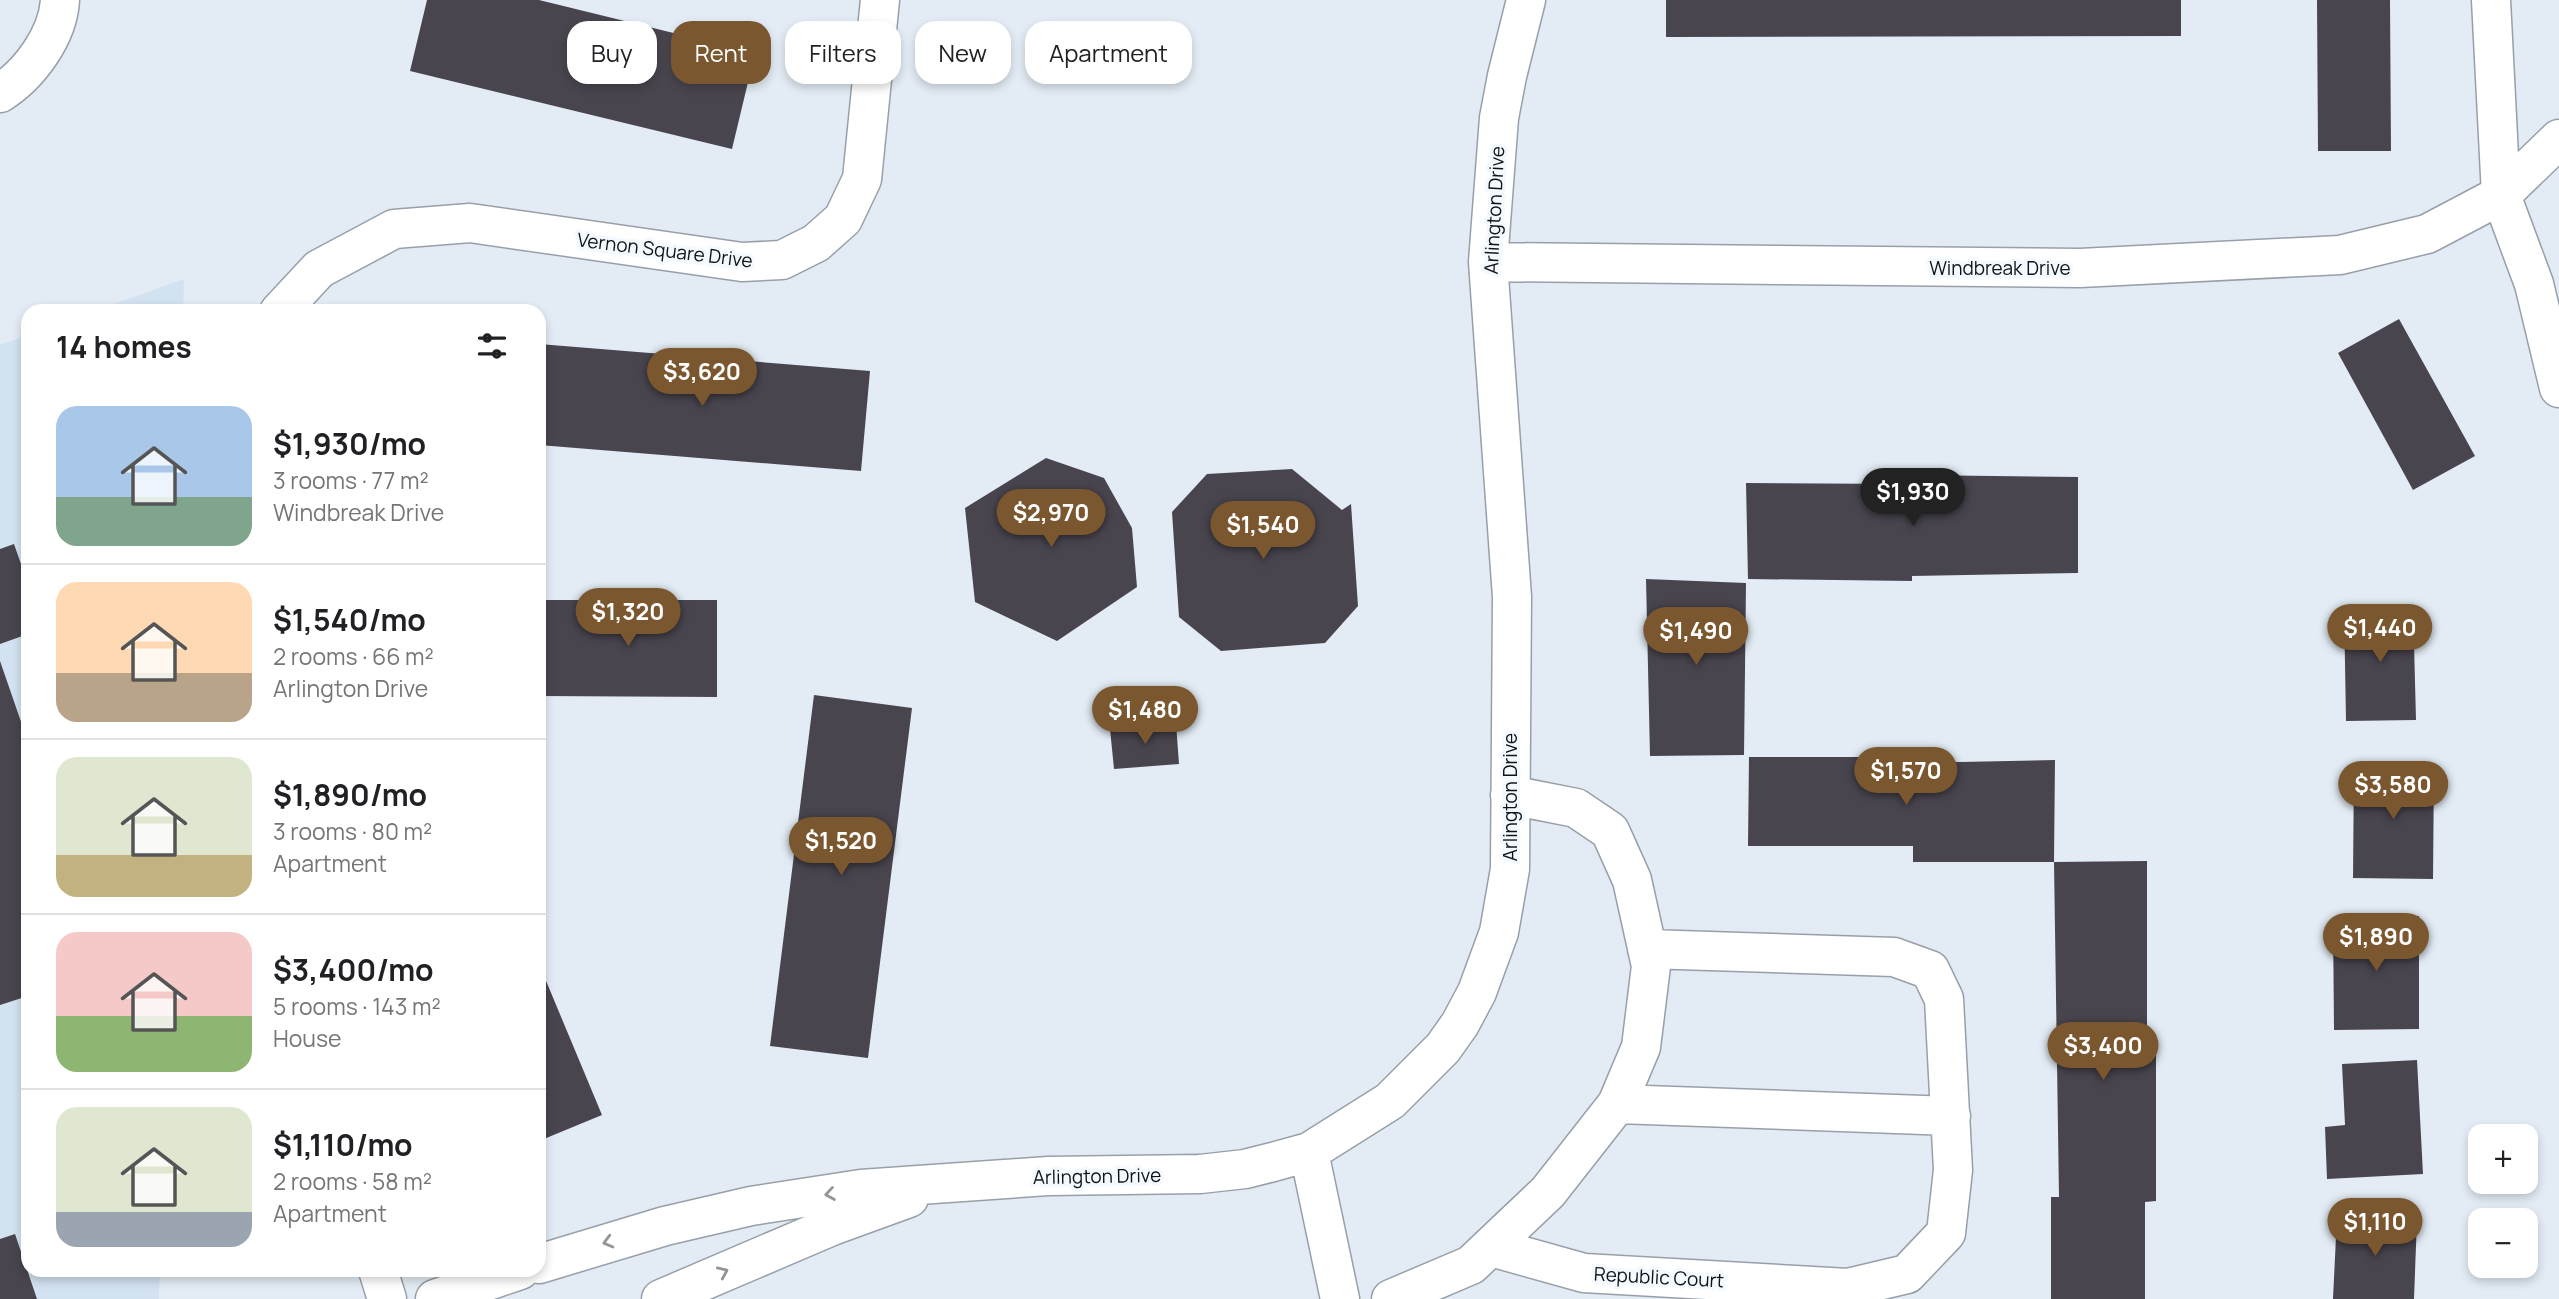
<!DOCTYPE html>
<html lang="en">
<head>
<meta charset="utf-8">
<style>
	:root { --surface:#fff; --page:#f6f6f6; --text:#202124; --muted:#757577; --line:#e0e0e0; --accent:#7a572f }
	body { margin:0; font-family:Manrope,sans-serif; background:var(--page); color:var(--text); height:100vh; display:flex; flex-direction:column; font-size:26px; white-space:nowrap }
	* { box-sizing:border-box; margin:0 }
	p { font-size:23px; color:var(--muted) }
	.icon { flex:none; width:38px; height:38px; fill:none; stroke:currentColor; stroke-width:2; stroke-linecap:round; stroke-linejoin:round }
	.map { position:relative; flex:1; overflow:hidden }
	.drawer { position:absolute; left:21px; top:304px; width:525px; height:973px; display:flex; flex-direction:column; background:var(--surface); border-radius:21px; box-shadow:0 4px 10px #0003 }
	.drawer>* { flex:none }
	.guide { position:absolute; left:567px; top:21px; width:665px; height:63px; display:flex; gap:14px }
	.fabs { position:absolute; left:2468px; top:1124px; display:grid; gap:14px }
	.fabs a { display:grid; place-items:center; width:70px; height:70px; border-radius:14px; background:var(--surface); box-shadow:0 4px 10px #0003; font-size:35px }
	.price { position:absolute; translate:-50% -60px; padding:0 16px; border-radius:24px; background:var(--accent); color:#fff; font-size:23px; line-height:46px; filter:drop-shadow(0 2px 4px #0008) }
	.price::after { content:''; position:absolute; left:50%; top:42px; width:21px; height:16px; margin-left:-10px; background:inherit; clip-path:polygon(0 0,100% 0,50% 100%) }
	.price.active { background:#222; color:#fff }
	ul { padding:0; list-style:none }
	li { display:flex; align-items:center; gap:21px; height:175px; padding:0 35px }
	li+li { border-top:2px solid var(--line) }
	li span { display:grid; place-items:center; flex:none; width:196px; height:140px; border-radius:21px; color:#555 }
	li>.icon { margin-inline-start:auto }
	span .icon { width:84px; height:84px; fill:#fffc; stroke-width:1 }
	li b { font-size:30px }
	h2 { display:flex; justify-content:space-between; align-items:center; height:84px; padding:0 35px; font-size:30px }
	.chip { padding:0 24px; border-radius:21px; background:var(--surface); box-shadow:0 4px 10px #0003; font-size:24px; line-height:63px }
	.chip.active { background:var(--accent); color:#fff }
	.map>svg:first-child { display:block }
</style>
</head>
<body>
<div class="map">
<svg width="2559" height="1299" viewBox="0 0 2559 1299">
	<rect width="100%" height="100%" fill="#e3ecf5"/>
	<path fill="#d2e2f0" d="M184 279 183 311H94Z
		M28 335V1270L160 1271 159 1299H0V345Z"/>
	<path fill="#49454f" d="M427 0H539L755 53 732 149 410 71Z
		M1666 0H2181V36L1666 37Z
		M2317 0H2390L2391 151H2318Z
		M2399 319 2475 456 2413 490 2338 353Z
		M539 344 870 371 861 471 539 445Z
		M1046 458 1104 478 1132 528 1137 587 1057 641 975 602 965 508Z
		M1292 469 1342 510 1351 504 1358 606 1325 643 1221 651 1179 617 1172 512 1207 474Z
		M1912 475 2078 477V573L1912 576V581L1748 579 1746 483 1910 484Z
		M14 544 28 584V634L0 644V549Z
		M1646 579 1746 583 1744 755 1650 756Z
		M539 600H717V697L539 696Z
		M2413 606 2416 720 2346 721 2344 607Z
		M0 661 28 742V996L0 1005Z
		M814 695 912 708 868 1058 770 1046Z
		M1176 723 1179 764 1114 769 1110 729Z
		M1749 757H1910V763L2055 760 2054 862H1913V846H1748Z
		M2354 763 2434 764 2433 879 2353 878Z
		M2147 861V1034H2156V1201L2145 1202V1299H2051V1197H2059L2054 862Z
		M2419 916V1029L2334 1030 2333 917Z
		M539 964 602 1115 539 1141Z
		M2417 1060 2423 1174 2327 1179 2325 1127 2345 1125 2342 1064Z
		M2337 1216 2417 1219 2414 1299H2333Z
		M15 1234 37 1299H0V1239Z"/>
	<g fill="none" stroke-linecap="round" stroke-linejoin="round">
		<defs>
			<path id="minor" d="M2491 0 2501 195 2534 284 2559 388
				M0 93C29 75 58 36 60 0
				M1488 262 2080 268 2340 255 2427 234 2501 195 2559 139
				M279 312 319 269 394 229 470 223 742 262 782 260 816 243 843 219 862 179 880 0
				M1617 1104 1951 1116
				M1309 1152 1340 1299
				M1491 1247 1584 1273 1848 1288 1907 1274 1946 1233 1953 1170 1944 999 1930 970 1894 957 1647 949
				M539 1264 665 1226 751 1206 861 1189 1048 1176 1200 1174 1245 1169 1273 1162 1309 1152 1390 1101 1443 1048 1460 1024 1477 992 1499 932 1510 869 1512 597 1488 262 1499 118 1507 76 1526 0
				M378 1270 387 1299
				M435 1299 520 1270
				M661 1299 832 1226 909 1198
				M1391 1299 1471 1265 1548 1192 1617 1104 1641 1047 1651 966 1632 880 1610 831 1576 808 1510 795"/>
		</defs>
		<use href="#minor" stroke="#97a0a8" stroke-width="41"/>
		<use href="#minor" stroke="#fff" stroke-width="38"/>
	</g>
	<defs><path id="oneway-chevron" d="M-2-3.5L2.5 0L-2 3.5" fill="none" stroke-width="1.6" stroke-linecap="round" stroke-linejoin="round" transform="scale(1.75)"/></defs>
	<g stroke="#949597">
		<use href="#oneway-chevron" transform="translate(830 1194) rotate(171)"/>
		<use href="#oneway-chevron" transform="translate(608 1242) rotate(165)"/>
		<use href="#oneway-chevron" transform="translate(723 1272) rotate(-24)"/>
	</g>
	<g text-anchor="middle" stroke-width="7" stroke-linejoin="round" paint-order="stroke">
		<g font-size="19" fill="#111417" stroke="#f3f9ff">
			<text transform="translate(1494 210) rotate(-87)" y="7">Arlington Drive</text>
			<text transform="translate(665 250) rotate(7)" y="7">Vernon Square Drive</text>
			<text x="2000" y="275">Windbreak Drive</text>
			<text transform="translate(1510 797) rotate(-90)" y="7">Arlington Drive</text>
			<text transform="translate(1097 1176) rotate(-1)" y="7">Arlington Drive</text>
			<text transform="translate(1659 1277) rotate(3)" y="7">Republic Court</text>
		</g>
	</g>
</svg>
<div class="fabs">
<a>+</a>
<a>−</a>
</div>
<b class="price" style="left:702px;top:408px">$3,620</b>
<b class="price active" style="left:1913px;top:528px">$1,930</b>
<b class="price" style="left:1051px;top:549px">$2,970</b>
<b class="price" style="left:1263px;top:561px">$1,540</b>
<b class="price" style="left:628px;top:648px">$1,320</b>
<b class="price" style="left:2380px;top:664px">$1,440</b>
<b class="price" style="left:1696px;top:667px">$1,490</b>
<b class="price" style="left:1145px;top:746px">$1,480</b>
<b class="price" style="left:1906px;top:807px">$1,570</b>
<b class="price" style="left:2393px;top:821px">$3,580</b>
<b class="price" style="left:841px;top:877px">$1,520</b>
<b class="price" style="left:2376px;top:973px">$1,890</b>
<b class="price" style="left:2103px;top:1082px">$3,400</b>
<b class="price" style="left:2375px;top:1258px">$1,110</b>
<div class="guide">
<a class="chip">Buy</a>
<a class="chip active">Rent</a>
<a class="chip">Filters</a>
<a class="chip">New</a>
<a class="chip">Apartment</a>
</div>
<section class="drawer">
<h2>14 homes<svg class="icon" aria-label="filters" viewBox="0 0 24 24"><path d="M4 7h16M4 17h16"/><circle cx="9" cy="7" r="2"/><circle cx="15" cy="17" r="2"/></svg></h2>
<ul>
<li><span style="background:linear-gradient(#a9c7e8 65%,#7fa58c 0)"><svg class="icon" aria-label="home" viewBox="0 0 24 24"><path d="M3 11l9-7 9 7M6 9v11h12V9"/></svg></span><div><b>$1,930/mo</b><p>3 rooms · 77 m²</p><p>Windbreak Drive</p></div></li>
<li><span style="background:linear-gradient(#ffd9b3 65%,#b9a48a 0)"><svg class="icon" aria-label="home" viewBox="0 0 24 24"><path d="M3 11l9-7 9 7M6 9v11h12V9"/></svg></span><div><b>$1,540/mo</b><p>2 rooms · 66 m²</p><p>Arlington Drive</p></div></li>
<li><span style="background:linear-gradient(#dfe7d0 70%,#c2b280 0)"><svg class="icon" aria-label="home" viewBox="0 0 24 24"><path d="M3 11l9-7 9 7M6 9v11h12V9"/></svg></span><div><b>$1,890/mo</b><p>3 rooms · 80 m²</p><p>Apartment</p></div></li>
<li><span style="background:linear-gradient(#f6c9c9 60%,#8fb573 0)"><svg class="icon" aria-label="home" viewBox="0 0 24 24"><path d="M3 11l9-7 9 7M6 9v11h12V9"/></svg></span><div><b>$3,400/mo</b><p>5 rooms · 143 m²</p><p>House</p></div></li>
<li><span style="background:linear-gradient(#dfe7d0 75%,#9aa5b1 0)"><svg class="icon" aria-label="home" viewBox="0 0 24 24"><path d="M3 11l9-7 9 7M6 9v11h12V9"/></svg></span><div><b>$1,110/mo</b><p>2 rooms · 58 m²</p><p>Apartment</p></div></li>
</ul>
</section>
</div>
</body>
</html>
